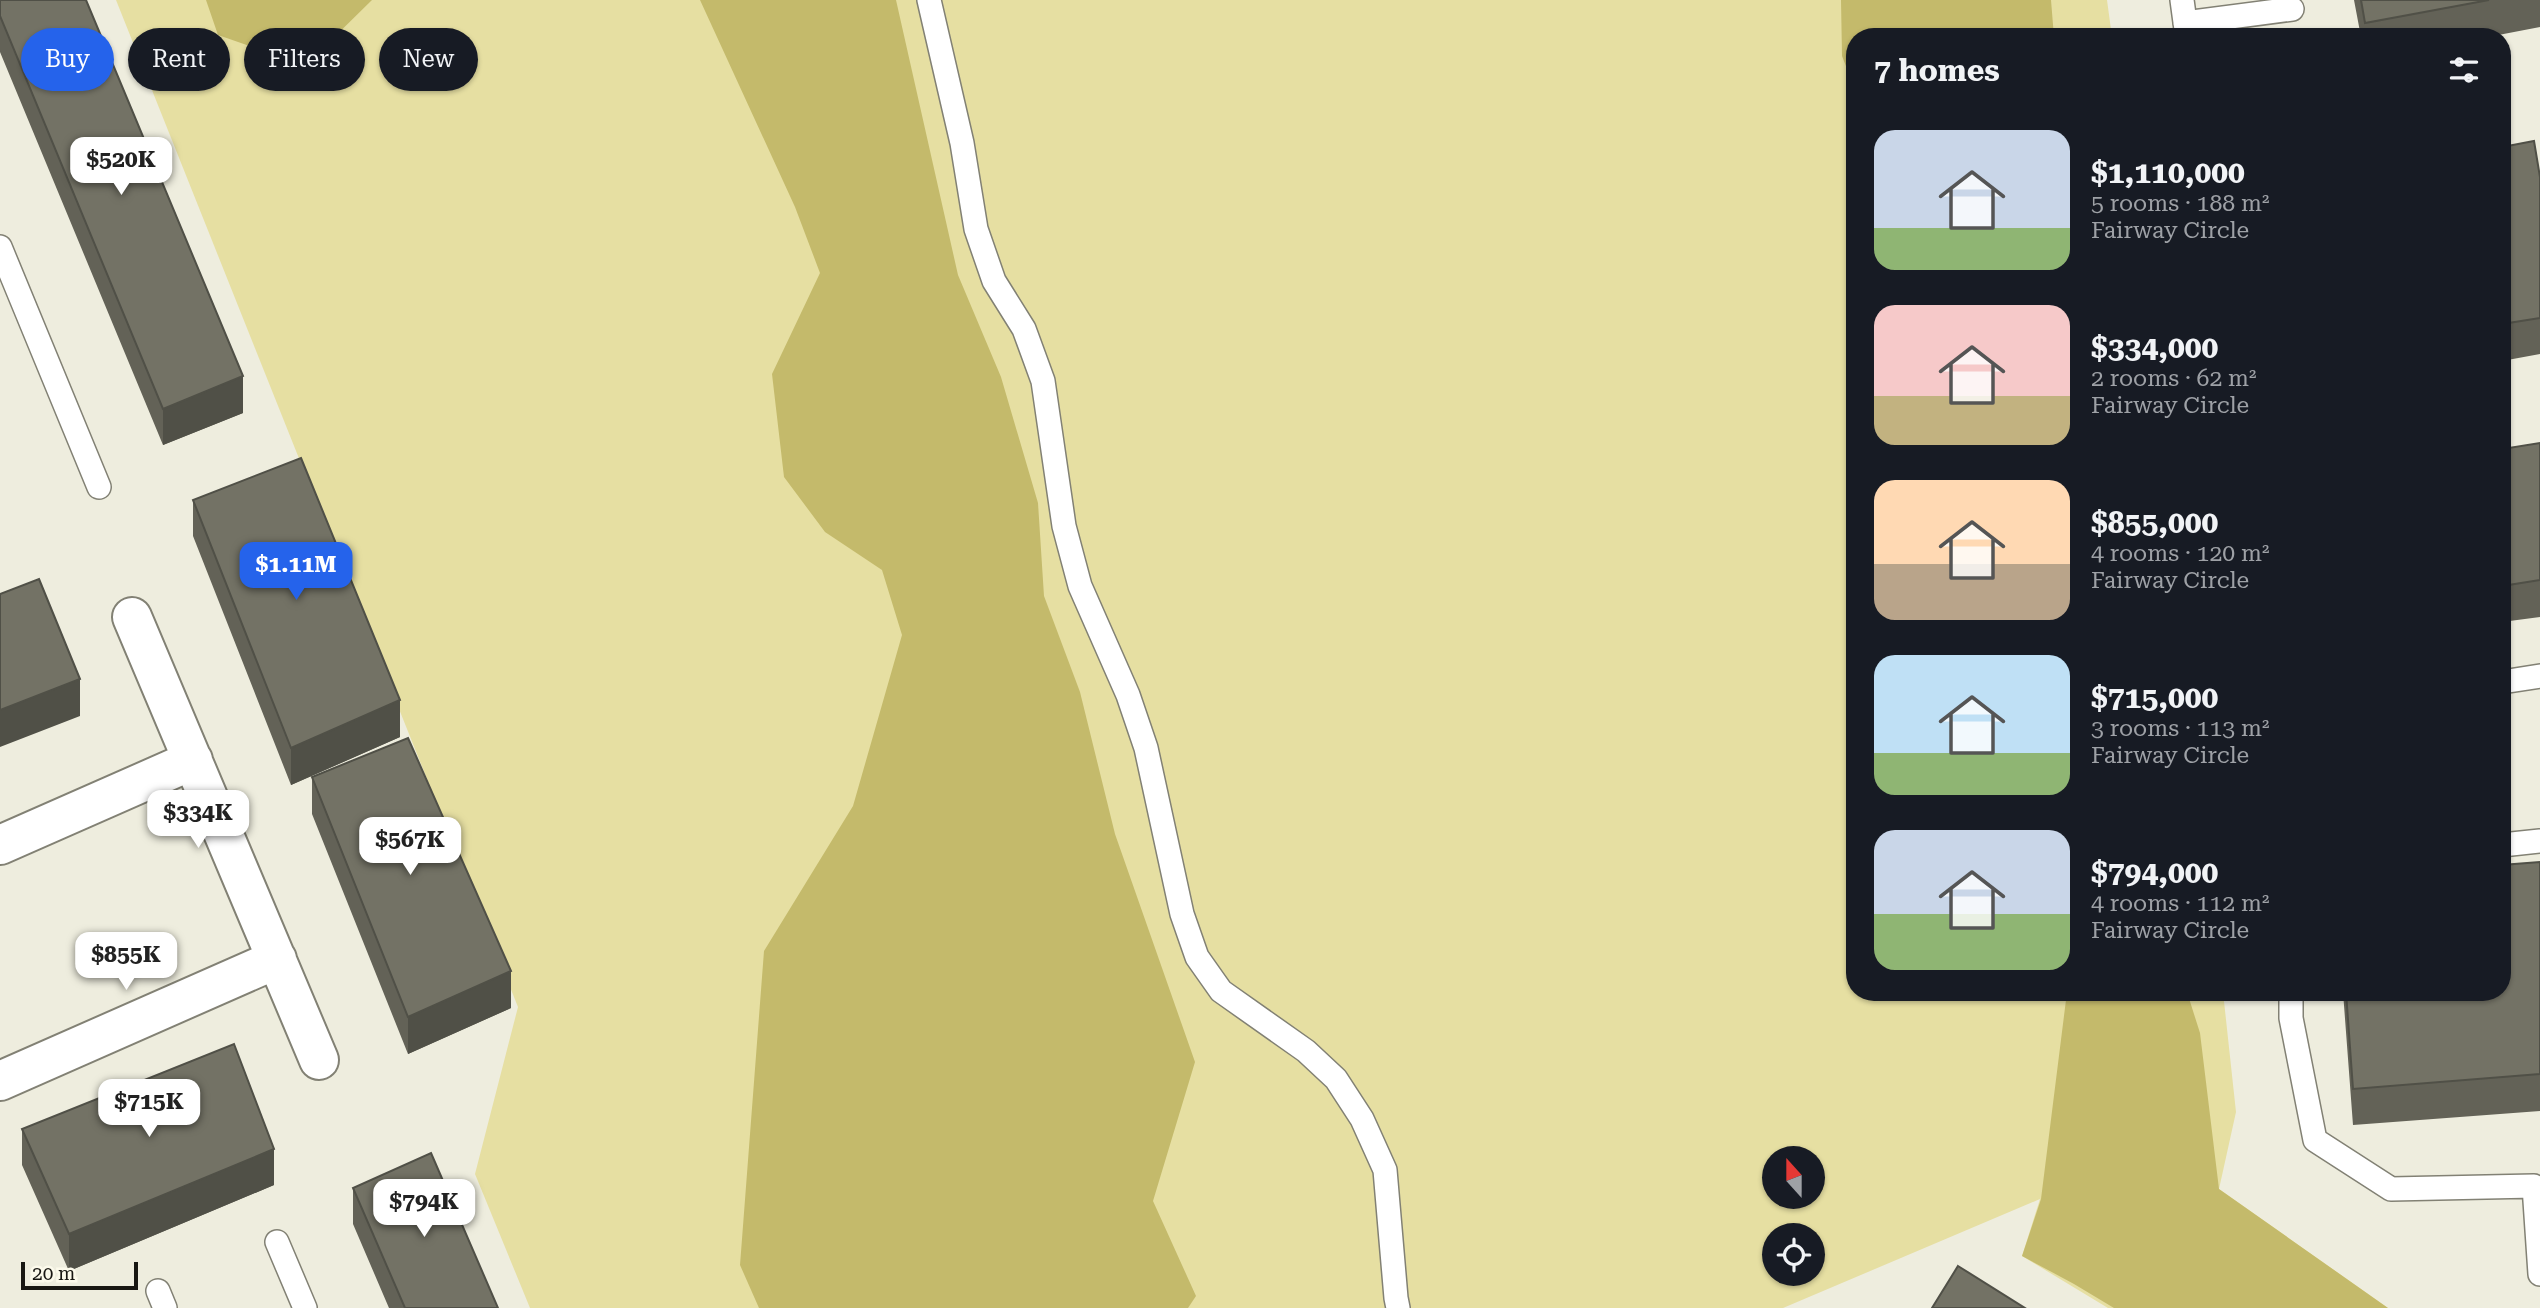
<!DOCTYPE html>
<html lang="en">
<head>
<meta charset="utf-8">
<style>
	:root { --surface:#171b24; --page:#20242c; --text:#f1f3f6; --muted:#9ea1a6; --accent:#2563eb }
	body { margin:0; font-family:"Roboto Serif",serif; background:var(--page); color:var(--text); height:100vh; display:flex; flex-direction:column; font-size:26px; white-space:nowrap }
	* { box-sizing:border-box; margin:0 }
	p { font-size:23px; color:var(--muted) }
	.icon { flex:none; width:38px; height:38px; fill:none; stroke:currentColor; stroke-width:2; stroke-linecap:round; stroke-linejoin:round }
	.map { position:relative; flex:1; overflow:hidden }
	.side { position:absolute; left:1846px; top:28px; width:665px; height:973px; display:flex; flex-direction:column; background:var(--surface); border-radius:28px; box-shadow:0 2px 5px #0004 }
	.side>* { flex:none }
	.top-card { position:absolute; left:21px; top:28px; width:665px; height:63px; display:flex; gap:14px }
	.needle { width:46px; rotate:339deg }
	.fabs { position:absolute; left:1762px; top:1146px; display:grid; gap:14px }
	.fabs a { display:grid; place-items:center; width:63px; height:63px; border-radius:50%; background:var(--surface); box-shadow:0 2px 5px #0004; font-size:35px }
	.scale { position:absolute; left:21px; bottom:18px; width:117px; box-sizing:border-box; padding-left:7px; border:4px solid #181712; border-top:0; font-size:19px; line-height:24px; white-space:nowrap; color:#181712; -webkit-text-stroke:5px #fcfaeb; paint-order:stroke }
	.price { position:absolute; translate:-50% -60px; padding:0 16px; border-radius:14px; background:#fff; color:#222; font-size:23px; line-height:46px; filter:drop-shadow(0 2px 4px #0008) }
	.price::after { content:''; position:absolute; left:50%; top:42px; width:21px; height:16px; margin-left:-10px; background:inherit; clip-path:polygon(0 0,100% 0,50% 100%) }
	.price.current { background:var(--accent); color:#fff }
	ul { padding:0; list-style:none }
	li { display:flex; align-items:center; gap:21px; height:175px; padding:0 28px }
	li span { display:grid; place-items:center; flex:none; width:196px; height:140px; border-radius:21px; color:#555 }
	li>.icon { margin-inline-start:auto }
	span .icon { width:84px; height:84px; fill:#fffc; stroke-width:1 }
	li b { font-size:30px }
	h2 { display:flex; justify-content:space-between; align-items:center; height:84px; padding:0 28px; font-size:30px }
	.pill { padding:0 24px; border-radius:32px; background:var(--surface); box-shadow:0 2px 5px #0004; font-size:24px; line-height:63px }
	.pill.current { background:var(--accent); color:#fff }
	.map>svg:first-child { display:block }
</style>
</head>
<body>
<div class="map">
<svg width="2540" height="1308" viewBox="0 0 2540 1308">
	<rect width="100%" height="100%" fill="#eeedde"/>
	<path fill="#e6dfa2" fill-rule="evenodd" d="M116 0H2107L2112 37H1855V992H2223L2236 1112 2219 1189 2388 1308H2108L2022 1256 2040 1199 1783 1308H530L475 1174 518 1007ZM1774 1158H1813V1197H1774ZM1774 1236H1813V1274H1774Z"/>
	<path fill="#c4ba6b" d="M206 0H372L312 59 267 52 218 35Z
		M700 0H896L958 275 1001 377 1038 503 1044 596 1080 692 1115 834 1195 1062 1153 1201 1196 1296 1188 1308H759L740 1265 764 951 853 806 902 635 882 570 825 532 784 477 772 374 820 273 795 207Z
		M1841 0H2051L2054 37H1855V89L1842 56Z
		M1855 141V215L1850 153Z
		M2067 992H2187L2200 1033 2219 1189 2388 1308H2114L2074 1284 2022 1256 2041 1199Z"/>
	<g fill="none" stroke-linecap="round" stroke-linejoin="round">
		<defs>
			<path id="lane" d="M929 0 962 143 976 229 994 281 1024 329 1043 381 1064 526 1080 586 1128 695 1146 748 1182 914 1197 957 1221 991 1306 1051 1336 1079 1362 1119 1385 1170 1396 1298 1398 1308
				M2182 0 2187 37
				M2185 23 2292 9
				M0 247 99 487
				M2502 682 2540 676
				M2502 845 2540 841
				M2291 992V1018L2315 1140 2391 1189 2534 1186 2540 1274
				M277 1242 305 1308
				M158 1291 165 1308"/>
			<path id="street" d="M132 617 319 1060
				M0 845 193 760
				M0 1081 277 959"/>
		</defs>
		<use href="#lane" stroke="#828174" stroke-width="26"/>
		<use href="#street" stroke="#828174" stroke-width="42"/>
		<use href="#lane" stroke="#fff" stroke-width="23"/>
		<use href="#street" stroke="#fff" stroke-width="38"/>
	</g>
	<path fill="#636257" d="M0 0 243 413 163 445 0 52Z
		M2354 0H2540V27L2488 37H2361Z
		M2502 147 2540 177V354L2502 361Z
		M2540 443V617L2502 622V449Z
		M193 500 400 737 291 785 193 536Z
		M312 777 511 1008 408 1054 312 814Z
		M2540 862V1111L2353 1125 2343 992H2502Z
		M22 1129 274 1185 69 1271 22 1165Z
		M353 1188 498 1308H389L353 1224Z"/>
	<path fill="#505047" d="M243 376V413L163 445V409Z
		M80 679V716L0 747V710Z
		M400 700V737L291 785V748Z
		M511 971V1008L408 1054V1017Z
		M274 1149V1185L69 1271V1234Z"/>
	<path fill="#737265" stroke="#505047" stroke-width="2" d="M0 0H86L243 376 163 409 0 16Z
		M2361 0H2489L2365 23Z
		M2534 141 2540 177V318L2502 324V147Z
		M2540 443V580L2502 586V449Z
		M301 458 400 700 291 748 193 500Z
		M39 579 80 679 0 710V594Z
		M408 738 511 971 408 1017 312 777Z
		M2540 862V1074L2353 1089 2346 992H2502V865Z
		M234 1044 274 1149 69 1234 22 1129Z
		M431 1153 498 1308H405L353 1188Z
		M1958 1266 2025 1308H1932Z"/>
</svg>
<div class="fabs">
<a><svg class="needle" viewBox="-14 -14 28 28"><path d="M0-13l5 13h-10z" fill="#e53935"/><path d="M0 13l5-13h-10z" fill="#9ea1a6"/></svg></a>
<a><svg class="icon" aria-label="locate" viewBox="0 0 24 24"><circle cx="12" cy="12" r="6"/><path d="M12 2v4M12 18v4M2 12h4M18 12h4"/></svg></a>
</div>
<div class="scale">20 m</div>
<b class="price" style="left:121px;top:197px">$520K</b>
<b class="price current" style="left:296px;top:602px">$1.11M</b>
<b class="price" style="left:198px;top:850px">$334K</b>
<b class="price" style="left:410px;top:877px">$567K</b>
<b class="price" style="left:126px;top:992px">$855K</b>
<b class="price" style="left:149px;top:1139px">$715K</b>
<b class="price" style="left:424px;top:1239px">$794K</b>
<div class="top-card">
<a class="pill current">Buy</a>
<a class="pill">Rent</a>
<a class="pill">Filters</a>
<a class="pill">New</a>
</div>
<section class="side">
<h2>7 homes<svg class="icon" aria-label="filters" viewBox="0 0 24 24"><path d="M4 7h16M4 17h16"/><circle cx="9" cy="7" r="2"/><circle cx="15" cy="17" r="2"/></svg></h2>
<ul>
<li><span style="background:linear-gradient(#c9d6e8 70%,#8fb573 0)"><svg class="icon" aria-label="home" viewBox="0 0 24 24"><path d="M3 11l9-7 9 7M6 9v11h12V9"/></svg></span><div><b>$1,110,000</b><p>5 rooms · 188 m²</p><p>Fairway Circle</p></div></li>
<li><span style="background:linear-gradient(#f6c9c9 65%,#c2b280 0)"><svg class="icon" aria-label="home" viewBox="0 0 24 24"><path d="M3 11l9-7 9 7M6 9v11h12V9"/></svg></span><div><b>$334,000</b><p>2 rooms · 62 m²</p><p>Fairway Circle</p></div></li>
<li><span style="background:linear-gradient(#ffd9b3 60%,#b9a48a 0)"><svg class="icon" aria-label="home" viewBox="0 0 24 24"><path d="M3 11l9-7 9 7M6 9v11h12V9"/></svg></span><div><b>$855,000</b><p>4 rooms · 120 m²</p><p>Fairway Circle</p></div></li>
<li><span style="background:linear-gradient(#bfe0f5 70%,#8fb573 0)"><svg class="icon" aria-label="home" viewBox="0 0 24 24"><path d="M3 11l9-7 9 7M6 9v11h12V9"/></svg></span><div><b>$715,000</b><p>3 rooms · 113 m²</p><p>Fairway Circle</p></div></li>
<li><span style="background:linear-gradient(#c9d6e8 60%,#8fb573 0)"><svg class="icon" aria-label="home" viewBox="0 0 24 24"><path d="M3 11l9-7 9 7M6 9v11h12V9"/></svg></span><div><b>$794,000</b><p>4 rooms · 112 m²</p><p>Fairway Circle</p></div></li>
</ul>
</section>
</div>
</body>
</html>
